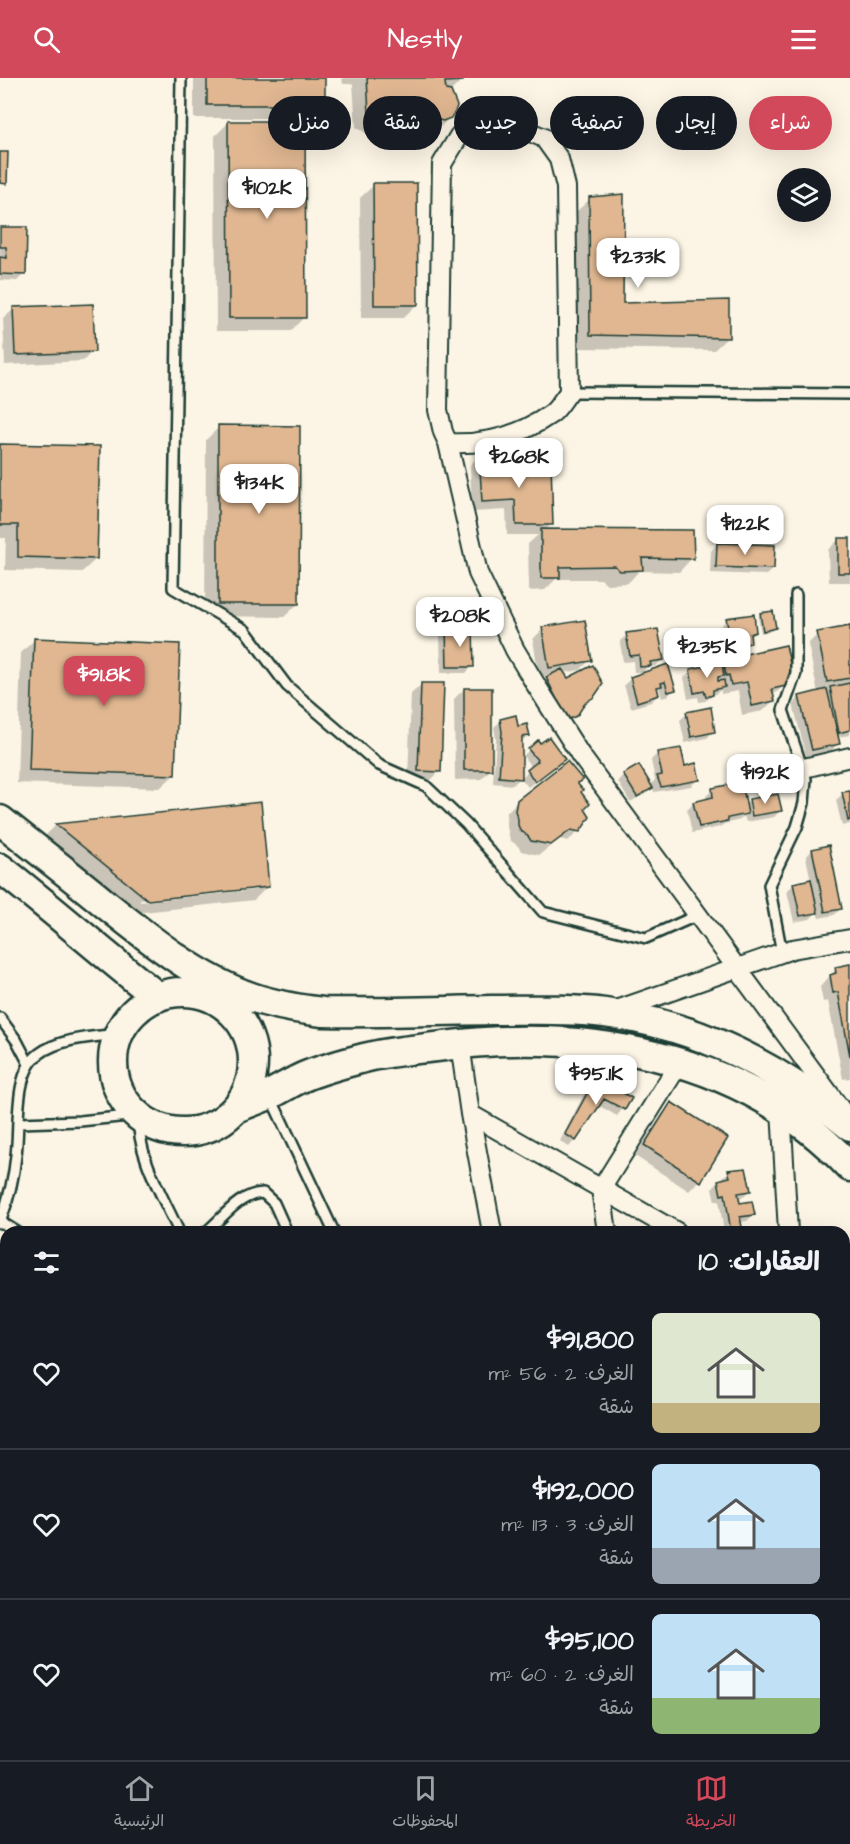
<!DOCTYPE html>
<html lang="ar">
<head>
<meta charset="utf-8">
<style>
	:root { --surface:#171b24; --page:#242831; --text:#f1f3f6; --muted:#9ea1a6; --line:#363941; --accent:#d1495b }
	body { margin:0; font-family:"Architects Daughter","Playpen Sans Arabic",sans-serif; background:var(--page); color:var(--text); direction:rtl; height:100vh; display:flex; flex-direction:column; font-size:22px; white-space:nowrap }
	* { box-sizing:border-box; margin:0 }
	p { font-size:20px; color:var(--muted) }
	.icon { flex:none; width:33px; height:33px; fill:none; stroke:currentColor; stroke-width:2; stroke-linecap:round; stroke-linejoin:round }
	.map { position:relative; flex:1; overflow:hidden; direction:ltr }
	.panel { position:absolute; left:0px; top:1148px; width:850px; height:536px; display:flex; flex-direction:column; background:var(--surface); border-radius:18px 18px 0 0; box-shadow:0 6px 24px #0002; direction:rtl }
	.panel>* { flex:none }
	.guide { position:absolute; left:18px; top:18px; width:814px; height:54px; direction:rtl; display:flex; gap:12px }
	.fabs { position:absolute; left:777px; top:90px; display:grid; gap:12px }
	.fabs a { display:grid; place-items:center; width:54px; height:54px; border-radius:50%; background:var(--surface); box-shadow:0 6px 24px #0002; font-size:30px }
	.price { position:absolute; translate:-50% -51px; padding:0 14px; border-radius:12px; background:#fff; color:#222; font-size:20px; line-height:39px; filter:drop-shadow(0 2px 3px #0008) }
	.price::after { content:''; position:absolute; left:50%; top:36px; width:18px; height:14px; margin-left:-9px; background:inherit; clip-path:polygon(0 0,100% 0,50% 100%) }
	.price.selected { background:var(--accent); color:#fff }
	ul { padding:0; list-style:none }
	li { display:flex; align-items:center; gap:18px; height:150px; padding:0 30px }
	li+li { border-top:2px solid var(--line) }
	li span { display:grid; place-items:center; flex:none; width:168px; height:120px; border-radius:9px; color:#555 }
	li>.icon { margin-inline-start:auto }
	span .icon { width:72px; height:72px; fill:#fffc; stroke-width:1 }
	li b { font-size:26px }
	h2 { display:flex; justify-content:space-between; align-items:center; height:72px; padding:0 30px; font-size:26px }
	.chip { padding:0 21px; border-radius:27px; background:var(--surface); box-shadow:0 6px 24px #0002; font-size:21px; line-height:54px }
	.chip.selected { background:var(--accent); color:#fff }
	header { display:flex; justify-content:space-between; align-items:center; height:78px; padding:0 30px; background:var(--accent); color:#fff; font-size:27px; font-weight:600 }
	.tabs { display:flex; justify-content:space-around; align-items:center; height:84px; border-top:2px solid var(--line); background:var(--surface); font-size:16px; color:var(--muted) }
	.tabs a { display:grid; justify-items:center; gap:3px }
	.tabs .selected { color:var(--accent) }
	.map>svg:first-child { display:block }
</style>
</head>
<body>
<header><svg class="icon" aria-label="menu" viewBox="0 0 24 24"><path d="M4 6h16M4 12h16M4 18h16"/></svg>Nestly<svg class="icon" aria-label="search" viewBox="0 0 24 24"><circle cx="10" cy="10" r="6"/><path d="M15 15l6 6"/></svg></header>
<div class="map">
<svg width="850" height="1682" viewBox="0 0 850 1682">
	<rect width="100%" height="100%" fill="#fcf5e5"/>
	<filter id="ink" filterUnits="userSpaceOnUse"><feTurbulence type="fractalNoise" baseFrequency=".0167" numOctaves="2"/><feDisplacementMap in="SourceGraphic" scale="12" xChannelSelector="R" yChannelSelector="G"/><feConvolveMatrix kernelMatrix="1 2 1 2 8 2 1 2 1" color-interpolation-filters="sRGB"/></filter>
	<g filter="url(#ink)">
		<path fill="#0003" fill-rule="evenodd" d="M194 0H323V26L310 40H194Z
			M342 0H461L462 2 450 14V39L436 53 429 55 422 54 417 51V47L404 60 379 63 356 49 353 6H343Z
			M229 44 304 239 291 253H216L215 58Z
			M374 107 416 227 403 240H361L360 120Z
			M590 121 621 227 728 259 714 272 577 270 576 134Z
			M0 151 24 196 17 203 0 202Z
			M14 231 93 273 83 283 5 287 3 241Z
			M219 349 298 526 284 539 205 538 206 362Z
			M0 368 96 481 82 494 5 492 6 460H0Z
			M480 377 551 446 545 453 692 480 679 494 639 493 628 505 607 506 601 501H556L545 512 529 513 528 466 538 457H507L506 432 472 434 470 387Z
			M838 462H850V504H829L828 472Z
			M717 466 773 491 766 497 710 495 711 473Z
			M761 536 774 550 771 553 761 555 758 539Z
			M727 541 755 554 749 560 750 564 743 571 725 575 721 548Z
			M850 549V657L837 659 838 665 832 672 806 678 793 626 799 619 818 615 808 566 818 556Z
			M447 551 472 589 466 595H441L440 558Z
			M543 551 590 582 580 592 563 595 568 602 593 618 565 648 537 611 550 597 539 599 533 561Z
			M627 557 662 582 656 588 647 589 643 594H634L633 583 623 584 620 563Z
			M34 562 174 697 160 710 17 705 21 575Z
			M785 569V607L772 618 773 623 763 633 742 637 738 613 721 616V612L705 623 699 624 698 619 688 621 684 599 691 593 719 587 723 583Z
			M667 588 674 611 668 618 662 620 659 609 656 612 658 617 651 624 631 630 624 607 630 601Z
			M422 606 439 694 429 704 408 703 411 616Z
			M464 611 491 691 481 701 455 702 454 621Z
			M687 636 714 653 707 660 685 665 680 642Z
			M501 643 529 657 520 664V700L513 707 493 705 496 661 494 649Z
			M680 671 684 690 698 701 691 708 654 714 652 708 645 716 630 724 618 704 624 697 650 707 655 702 651 682 657 676Z
			M529 672 556 687 528 709 521 700 532 690 523 678Z
			M581 702 576 706 583 731 579 753 568 763 560 761 539 777 521 773 518 768 510 762 506 744 507 734 518 723Z
			M713 712 745 727 749 723 780 733 774 739 746 744 744 738 740 742 724 746 720 749 692 755 687 731 694 725 707 722 706 718Z
			M850 714V746L842 748 836 722 843 716Z
			M260 726 267 809 254 822 134 835 43 760 56 747ZM255 809V812L140 824V821Z
			M812 772 841 830 834 837 819 840 817 834 810 841 794 844 787 813 793 807 811 803 806 779Z
			M850 888V1000L843 1001 828 923 823 924 820 909 836 891Z
			M596 1000 630 1021 617 1038 598 1027 575 1062 569 1069 560 1063 589 1007Z
			M672 1026 699 1103 689 1113 635 1078 662 1036Z
			M729 1094 749 1112 743 1119 738 1120 739 1127 753 1137 747 1143 740 1144 742 1154H724L719 1122 715 1123 712 1110 719 1103 723 1102 722 1100Z
			M844 1178 850 1214V1233L844 1237Z
			M0 1268 6 1283V1321L0 1325Z
			M850 1275V1367H847L850 1371V1411L844 1415V1276Z
			M6 1355V1677H231L233 1682H0V1357Z
			M850 1608V1648L844 1652V1611Z
			M745 1677H794L795 1682H747Z"/>
		<path fill="#e0b791" stroke="#1f3d34" stroke-width="1.5" d="M207 0H325V27H207Z
			M367 0H463V3L445 4 446 12 451 13 457 28 455 34 451 40 443 43 435 41 430 38 429 30 416 33 419 47 393 50 369 36Z
			M228 43H305L306 240H229Z
			M0 74H8L7 106 0 105Z
			M373 105H417L418 227H374Z
			M624 116 623 225 729 222V260L590 257 589 119Z
			M0 149H27L26 197 0 196V179L7 180 6 169H0Z
			M93 226 95 274 15 277 13 229Z
			M218 347 300 348 299 526H218Z
			M0 366 100 368 97 481 18 479V447H0Z
			M479 376H493L494 386 551 385 553 447H516L515 422 482 424Z
			M541 451 693 452 694 481 642 480 643 492 620 493 615 488 560 489V500H541Z
			M838 460H850V495H838Z
			M717 465 775 467 774 491 716 489Z
			M773 533 776 550 763 553 760 535Z
			M754 536 756 554 750 556 751 565 732 569 726 540Z
			M585 542 592 583 549 590 542 549Z
			M850 548V600L827 604 817 554Z
			M446 550H473L474 589H447Z
			M658 551 664 582 650 584 651 588 640 589 639 577 630 578 626 555Z
			M34 560 180 566 175 697 29 692Z
			M786 567 791 590 786 608 772 611 775 623 752 628 747 604 731 607 729 597 726 598 723 581Z
			M722 585 724 598 718 599V603L724 602 725 609 713 612V617L706 619 704 613 694 615 690 591Z
			M668 586 676 612 668 614 665 604 661 605 662 608 657 609 659 617 637 624 630 599Z
			M593 587 603 606 594 619 585 625 577 638 567 642 546 599 562 591 568 600Z
			M421 605H444L441 694 418 693Z
			M850 605V652L839 655 830 609Z
			M464 610H492V692H464Z
			M827 611 840 666 812 672 799 618Z
			M711 629 715 654 691 659 686 634Z
			M516 637 518 648 527 646 530 658 522 659V701L499 699 502 654 500 641Z
			M549 659 565 681 535 704 527 692 538 683 528 671 538 662 540 665Z
			M681 670 685 688 696 685 700 702 661 709 657 698 662 697 657 674Z
			M567 683 583 702 577 705 583 712 581 714 590 726 585 731 590 739 580 754 571 752 551 767 531 763 528 758 520 752 518 747V741L515 733 517 722Z
			M639 687 653 710 637 719 623 696Z
			M742 704 748 736 728 740V743L699 749 693 724 713 719 712 710Z
			M850 713V742L848 743 842 714Z
			M778 716 782 733 752 738 749 721Z
			M261 724 269 809 148 822 55 746Z
			M829 767 842 831 825 834 812 771Z
			M811 801 818 835 800 838 793 805Z
			M850 886V978L838 914 833 915 830 897 836 895 835 889Z
			M596 999 632 1020 625 1032 604 1021 576 1063 565 1056Z
			M671 1024 728 1060 701 1104 644 1067Z
			M746 1090 751 1113 738 1115 740 1125 752 1123 755 1137 740 1139 743 1154H731L725 1116 721 1117 718 1102 730 1099 728 1092Z
			M844 1169 850 1204V1232H844Z
			M0 1265 6 1279V1316L0 1319Z
			M850 1273V1359H844V1274Z
			M6 1352V1654L0 1640V1355Z
			M846 1364 850 1369V1410L846 1413 844 1410Z
			M850 1606V1646L844 1637V1610Z
			M17 1677H232L234 1682H19Z
			M668 1677H674L675 1682H649Z
			M691 1677H723L726 1682H692Z
			M754 1677H795L797 1682H757Z"/>
		<g fill="none" stroke-linecap="round" stroke-linejoin="round">
			<defs>
				<path id="service" d="M181 0 173 510 245 552 287 608 379 687 426 708 466 746 543 834 646 860 698 837
					M569 314 850 316
					M782 875 769 807 797 749 804 725 806 701 783 632 796 595V517
					M0 940 17 963 29 986
					M271 1020 334 1154
					M19 1045 80 1043 138 1037C138 1080 162 1116 179 1154
					M1 1144 17 1154
					M0 1145C8 1123 14 1101 16 1077 20 1049 13 995 39 976 60 960 94 959 119 956
					M206 1154C224 1139 239 1116 263 1115L274 1125 287 1154
					M0 1182 6 1193
					M291 1677 297 1682
					M313 1677 314 1682
					M497 1682 506 1677"/>
				<path id="minor" d="M448 365C485 367 521 357 551 336 558 331 563 321 569 314L566 109 559 81 544 60 512 46 483 49 459 58 442 86 438 332 443 354 448 365 478 495 515 572 536 607 581 678 842 1033
					M804 690 850 679
					M614 933 792 871 850 861
					M460 966 470 1036 492 1154
					M781 1031 788 1154
					M470 1036 677 1154
					M607 1154 601 1111 680 984
					M844 1434 850 1441
					M844 1576 850 1573
					M681 1677 682 1682
					M828 1677 832 1682"/>
				<path id="primary" d="M0 742C35 770 70 797 104 825 149 861 197 900 251 919 274 927 298 931 323 934 379 935 435 933 491 932 529 932 567 930 605 935 699 947 778 989 850 1048
					M0 790C54 832 104 877 158 919
					M113 984a70 70 0 1 1 140 0a70 70 0 1 1-140 0Z
					M238 1029C249 1025 260 1021 271 1016 283 1010 295 1002 308 997 326 990 345 985 364 980 388 974 411 972 436 969 583 949 744 975 850 1089"/>
			</defs>
			<use href="#service" stroke="#1f3d34" stroke-width="14"/>
			<use href="#minor" stroke="#1f3d34" stroke-width="22"/>
			<use href="#primary" stroke="#1f3d34" stroke-width="33"/>
			<use href="#service" stroke="#fcf5e5" stroke-width="9"/>
			<use href="#minor" stroke="#fcf5e5" stroke-width="18"/>
			<use href="#primary" stroke="#fcf5e5" stroke-width="28"/>
		</g>
	</g>
</svg>
<div class="fabs">
<a><svg class="icon" aria-label="layers" viewBox="0 0 24 24"><path d="M12 4l9 5-9 5-9-5zM3 14l9 5 9-5"/></svg></a>
</div>
<b class="price" style="left:267px;top:142px">$102K</b>
<b class="price" style="left:638px;top:211px">$233K</b>
<b class="price" style="left:519px;top:411px">$268K</b>
<b class="price" style="left:259px;top:437px">$134K</b>
<b class="price" style="left:745px;top:478px">$122K</b>
<b class="price" style="left:460px;top:570px">$208K</b>
<b class="price" style="left:707px;top:601px">$235K</b>
<b class="price selected" style="left:104px;top:629px">$91.8K</b>
<b class="price" style="left:765px;top:727px">$192K</b>
<b class="price" style="left:596px;top:1028px">$95.1K</b>
<div class="guide">
<a class="chip selected">شراء</a>
<a class="chip">إيجار</a>
<a class="chip">تصفية</a>
<a class="chip">جديد</a>
<a class="chip">شقة</a>
<a class="chip">منزل</a>
</div>
<section class="panel">
<h2>العقارات: 10<svg class="icon" aria-label="filters" viewBox="0 0 24 24"><path d="M4 7h16M4 17h16"/><circle cx="9" cy="7" r="2"/><circle cx="15" cy="17" r="2"/></svg></h2>
<ul>
<li><span style="background:linear-gradient(#dfe7d0 75%,#c2b280 0)"><svg class="icon" aria-label="home" viewBox="0 0 24 24"><path d="M3 11l9-7 9 7M6 9v11h12V9"/></svg></span><div><b>$91,800</b><p>الغرف: 2 · 56 m²</p><p>شقة</p></div><svg class="icon" aria-label="heart" viewBox="0 0 24 24"><path d="M12 20l-8-8c-3-5 5-10 8-4 3-6 11-1 8 4z"/></svg></li>
<li><span style="background:linear-gradient(#bfe0f5 70%,#9aa5b1 0)"><svg class="icon" aria-label="home" viewBox="0 0 24 24"><path d="M3 11l9-7 9 7M6 9v11h12V9"/></svg></span><div><b>$192,000</b><p>الغرف: 3 · 113 m²</p><p>شقة</p></div><svg class="icon" aria-label="heart" viewBox="0 0 24 24"><path d="M12 20l-8-8c-3-5 5-10 8-4 3-6 11-1 8 4z"/></svg></li>
<li><span style="background:linear-gradient(#bfe0f5 70%,#8fb573 0)"><svg class="icon" aria-label="home" viewBox="0 0 24 24"><path d="M3 11l9-7 9 7M6 9v11h12V9"/></svg></span><div><b>$95,100</b><p>الغرف: 2 · 60 m²</p><p>شقة</p></div><svg class="icon" aria-label="heart" viewBox="0 0 24 24"><path d="M12 20l-8-8c-3-5 5-10 8-4 3-6 11-1 8 4z"/></svg></li>
</ul>
</section>
</div>
<nav class="tabs">
<a class="selected"><svg class="icon" aria-label="map" viewBox="0 0 24 24"><path d="M3 6l6-2 6 2 6-2v14l-6 2-6-2-6 2zM9 4v14M15 6v14"/></svg>الخريطة</a>
<a><svg class="icon" aria-label="saved" viewBox="0 0 24 24"><path d="M7 4h10v16l-5-4-5 4z"/></svg>المحفوظات</a>
<a><svg class="icon" aria-label="home" viewBox="0 0 24 24"><path d="M3 11l9-7 9 7M6 9v11h12V9"/></svg>الرئيسية</a>
</nav>
</body>
</html>
